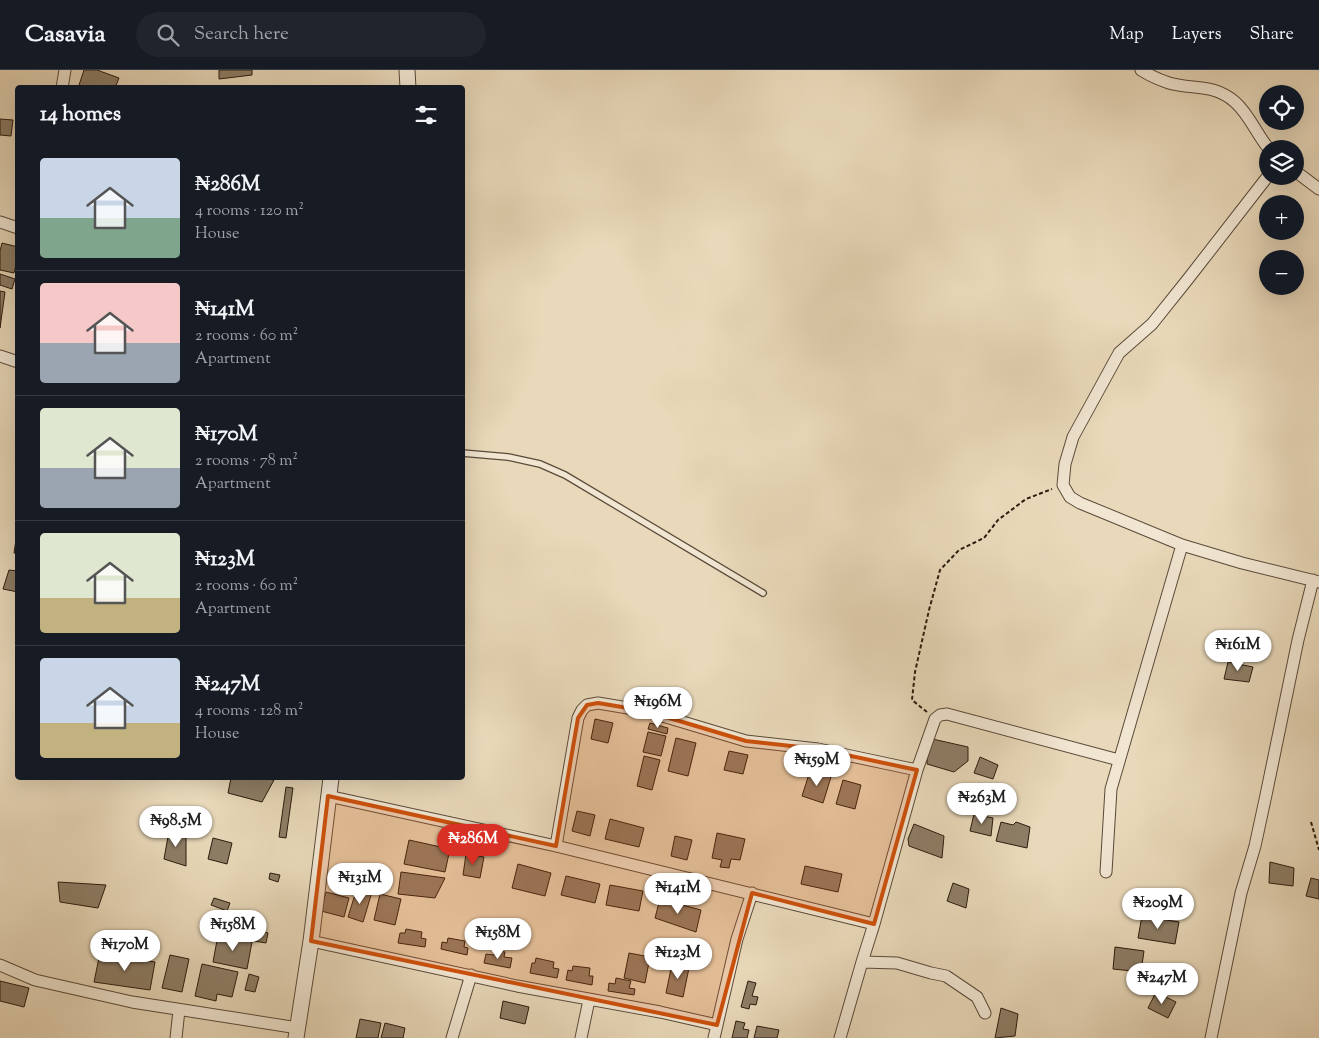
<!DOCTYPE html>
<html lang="en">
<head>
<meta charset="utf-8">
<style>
	:root { --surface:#171b24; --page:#20242c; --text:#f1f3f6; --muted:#9ea1a6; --line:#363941; --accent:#d93025 }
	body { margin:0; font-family:"Sorts Mill Goudy",serif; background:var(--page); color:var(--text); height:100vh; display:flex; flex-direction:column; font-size:19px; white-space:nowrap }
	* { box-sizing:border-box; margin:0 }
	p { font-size:16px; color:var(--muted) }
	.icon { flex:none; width:28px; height:28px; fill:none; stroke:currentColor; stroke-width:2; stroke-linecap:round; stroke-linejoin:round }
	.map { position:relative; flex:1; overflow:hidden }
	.panel { position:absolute; left:15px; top:15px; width:450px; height:695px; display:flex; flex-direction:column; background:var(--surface); border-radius:5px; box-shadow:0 5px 20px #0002 }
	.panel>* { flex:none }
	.tools { position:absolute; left:1259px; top:15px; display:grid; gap:10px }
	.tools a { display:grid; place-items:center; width:45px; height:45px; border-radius:50%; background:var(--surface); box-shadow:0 5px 20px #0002; font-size:25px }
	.price { position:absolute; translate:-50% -42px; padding:0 11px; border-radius:18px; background:#fff; color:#222; font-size:16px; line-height:32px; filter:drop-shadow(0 1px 2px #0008) }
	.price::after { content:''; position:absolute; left:50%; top:30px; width:15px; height:11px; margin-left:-8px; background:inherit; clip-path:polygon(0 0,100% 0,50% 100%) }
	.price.active { background:var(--accent); color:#fff }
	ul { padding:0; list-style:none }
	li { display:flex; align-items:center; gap:15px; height:125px; padding:0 25px }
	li+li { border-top:1px solid var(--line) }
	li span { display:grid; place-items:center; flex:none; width:140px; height:100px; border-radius:5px; color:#555 }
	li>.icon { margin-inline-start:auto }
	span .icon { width:60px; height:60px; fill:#fffc; stroke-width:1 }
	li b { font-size:21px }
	h2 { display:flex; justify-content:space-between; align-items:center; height:60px; padding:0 25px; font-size:21px }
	header { display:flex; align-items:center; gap:30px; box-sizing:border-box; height:70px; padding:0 25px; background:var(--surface); border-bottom:1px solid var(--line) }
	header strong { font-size:24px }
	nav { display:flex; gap:28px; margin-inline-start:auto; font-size:18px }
	.search { width:350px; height:45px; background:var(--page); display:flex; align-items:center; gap:12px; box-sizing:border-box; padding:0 18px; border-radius:28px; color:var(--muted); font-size:19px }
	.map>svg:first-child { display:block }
</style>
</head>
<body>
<header>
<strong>Casavia</strong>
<div class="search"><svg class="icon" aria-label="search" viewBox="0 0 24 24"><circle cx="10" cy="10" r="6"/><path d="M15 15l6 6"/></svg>Search here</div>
<nav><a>Map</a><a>Layers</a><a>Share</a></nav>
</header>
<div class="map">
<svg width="1319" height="968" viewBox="0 0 1319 968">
	<rect width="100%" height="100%" fill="#e9d9ba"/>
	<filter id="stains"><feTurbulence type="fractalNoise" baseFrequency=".004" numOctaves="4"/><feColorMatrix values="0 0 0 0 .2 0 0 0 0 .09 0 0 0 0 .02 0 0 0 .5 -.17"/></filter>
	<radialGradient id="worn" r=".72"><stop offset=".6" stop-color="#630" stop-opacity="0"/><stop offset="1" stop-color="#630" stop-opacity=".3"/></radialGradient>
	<path fill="#8e7e67" stroke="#2b1b0e" d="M84 0H97L119 8 115 18H90L79 15Z
		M219 0H252V5L219 9Z
		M0 49 13 50 11 66 0 65Z
		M2 173 18 177V187L14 203 0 200V181Z
		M0 204 15 209 12 219 0 215Z
		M0 221 5 222 0 258Z
		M17 463 18 464V483H14Z
		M9 500 18 501V522L3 519Z
		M1228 592 1253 597 1249 612 1224 609Z
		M595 649 613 653 608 673 591 669Z
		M650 653 668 658 667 664 648 659Z
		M648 662 666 666 661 686 643 682Z
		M676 668 696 673 688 706 668 701Z
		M928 668 968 677V691L954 702 927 694Z
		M729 681 748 685 743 704 724 700Z
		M644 686 660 690 652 720 637 716Z
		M980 687 998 695 993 709 974 703Z
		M810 701 831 707 823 733 802 726Z
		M231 708H261L274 710 262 732 228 723Z
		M843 710 861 715 855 739 836 734Z
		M286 717 293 718 286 768 279 767Z
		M577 741 595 745 590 766 572 761Z
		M974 744 993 748 991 766 970 761Z
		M610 749 644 758 639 777 605 769Z
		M1001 752 1013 755 1016 752 1030 757 1027 778 996 771Z
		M914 754 944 766 942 788 909 776 908 769Z
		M169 761 186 765V796L164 789Z
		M717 763 745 769 740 790 731 789 729 798 720 797 722 790 712 788Z
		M675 766 692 770 687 790 671 786Z
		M213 768 232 773 227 794 208 789Z
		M409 770 450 779 445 802 404 794Z
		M466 784 484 787 480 808 463 805Z
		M1270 792 1294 798 1293 816 1269 813Z
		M518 794 551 803 545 826 512 818Z
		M805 796 842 804 838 822 801 814Z
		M401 802 445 808 435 828 398 824Z
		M270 803 280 805 278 812 269 809Z
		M566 806 600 814 595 833 561 825Z
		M1311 808 1319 810V829L1306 826Z
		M58 812 106 815 98 838 60 832Z
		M953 813 969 819 966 838 947 831Z
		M610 815 643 821 639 841 606 835Z
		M357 818 372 822 363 852 348 847Z
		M326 822 349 828 344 847 321 841Z
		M380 824 401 829 395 855 374 850Z
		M214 828 230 833 227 841 211 835Z
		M660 829 701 840 696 862 655 848Z
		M232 842 253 847 247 869 226 864Z
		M1142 846 1179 852 1175 874 1138 868Z
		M406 859 422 862 421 868 426 869 425 877 398 873 400 863H405Z
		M257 860 268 863 266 873 254 871Z
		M218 865 252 872 247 899 213 892Z
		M448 868 465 871 464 877 468 878 467 885 441 879 442 872 447 873Z
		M1115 877 1144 881 1141 902 1113 899Z
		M495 880 505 882 504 887 512 888 510 898 484 893 486 884 494 885Z
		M100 883 155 892 150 920 94 912Z
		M629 883 650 887 645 913 624 908Z
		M170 885 189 889 182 922 162 918Z
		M536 888 554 892 553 898 559 899 557 908 530 903 532 893H535Z
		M202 894 238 902 232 927 217 924 216 931 195 926Z
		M672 894 689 898 683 927 666 923Z
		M573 896 590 898 589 906H593L592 915 566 910 568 900 572 901Z
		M249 904 259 907 255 922 245 920Z
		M616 908 631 911 629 918 635 919 634 925 608 921 609 913 615 914Z
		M0 911 29 918 24 937 0 931Z
		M748 911 756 913 752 926 758 927 756 935 750 934 749 939 741 937Z
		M1156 922 1176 932 1168 948 1148 938Z
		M503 931 529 937 525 954 500 948Z
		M1001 938 1018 944 1015 966 995 968Z
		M360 949 381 953 378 968H356Z
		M736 951 745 953 743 959 749 960 747 968H732Z
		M385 953 405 958 403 968H381Z
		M757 956 779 960 777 968H754Z"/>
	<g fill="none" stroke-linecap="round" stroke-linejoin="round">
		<defs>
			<path id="service" d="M462 383 508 387 540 394 565 405 763 523"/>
			<path id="minor" d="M1141 0C1149 5 1160 10 1169 13 1193 20 1213 13 1235 32 1249 44 1257 65 1269 79
				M62 18 65 0
				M1295 101 1319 119
				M1268 106 1188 209 1152 254 1119 283 1073 367 1065 394 1063 415 1070 427 1080 433 1182 475 1242 493 1319 512
				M0 152 18 158
				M0 286 18 292
				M328 726 556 776 874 854
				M556 776 578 648 582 640 587 635 598 633 646 641 746 671 818 679 917 700
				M1106 802 1111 719 1182 475
				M311 871 517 916 660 942 717 955
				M862 892 897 893 931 903 946 906 977 927 985 943
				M0 895 35 910 132 932 298 958
				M176 968 179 940
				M452 968 471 905
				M581 968 589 930
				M714 968 737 869 752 823
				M840 968 862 892 874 854 917 700 935 649 940 645 947 644 1119 690
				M1211 968 1241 823 1255 776 1266 725 1298 570 1313 510"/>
			<path id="tertiary" d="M407 0 408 18
				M296 968 311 871 331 708"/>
		</defs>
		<use href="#service" stroke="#5a4a39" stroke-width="8"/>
		<use href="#minor" stroke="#5a4a39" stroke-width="13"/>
		<use href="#tertiary" stroke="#5a4a39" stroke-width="17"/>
		<path stroke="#2b1b0e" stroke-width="2" stroke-dasharray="4 2.5" stroke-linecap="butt" d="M927 642 912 630 915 602 929 540 940 500 959 480 984 468 998 450 1026 429 1052 419
			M1311 752 1319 780"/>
		<use href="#service" stroke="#f1e6d2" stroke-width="5.5"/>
		<use href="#minor" stroke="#f1e6d2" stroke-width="11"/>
		<use href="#tertiary" stroke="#f1e6d2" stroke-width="15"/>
	</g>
	<path fill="#cc500c" fill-opacity="0.2" stroke="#cc500c" stroke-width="4" stroke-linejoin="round" d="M598 633 646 641 746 671 818 679 917 700 874 854 752 823 717 955 311 871 328 726 556 776 578 648 587 635Z"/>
	<rect width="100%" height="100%" filter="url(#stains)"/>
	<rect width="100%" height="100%" fill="url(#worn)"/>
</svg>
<div class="tools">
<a><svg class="icon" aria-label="locate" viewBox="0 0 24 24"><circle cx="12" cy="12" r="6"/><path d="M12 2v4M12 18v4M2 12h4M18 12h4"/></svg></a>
<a><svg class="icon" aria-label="layers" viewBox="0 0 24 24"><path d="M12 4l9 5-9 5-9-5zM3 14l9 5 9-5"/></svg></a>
<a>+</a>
<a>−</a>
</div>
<b class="price" style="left:1238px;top:602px">₦161M</b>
<b class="price" style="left:658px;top:659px">₦196M</b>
<b class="price" style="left:817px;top:717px">₦159M</b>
<b class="price" style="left:982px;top:755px">₦263M</b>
<b class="price" style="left:176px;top:778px">₦98.5M</b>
<b class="price active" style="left:473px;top:796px">₦286M</b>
<b class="price" style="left:360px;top:835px">₦131M</b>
<b class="price" style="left:678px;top:845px">₦141M</b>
<b class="price" style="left:1158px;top:860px">₦209M</b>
<b class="price" style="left:233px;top:882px">₦158M</b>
<b class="price" style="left:498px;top:890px">₦158M</b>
<b class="price" style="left:125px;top:902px">₦170M</b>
<b class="price" style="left:678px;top:910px">₦123M</b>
<b class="price" style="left:1162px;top:935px">₦247M</b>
<section class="panel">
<h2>14 homes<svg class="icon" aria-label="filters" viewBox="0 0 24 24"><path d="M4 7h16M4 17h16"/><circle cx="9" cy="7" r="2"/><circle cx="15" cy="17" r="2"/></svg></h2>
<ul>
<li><span style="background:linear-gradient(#c9d6e8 60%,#7fa58c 0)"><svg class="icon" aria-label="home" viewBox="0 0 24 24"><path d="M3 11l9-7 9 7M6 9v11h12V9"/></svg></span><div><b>₦286M</b><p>4 rooms · 120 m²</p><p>House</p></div></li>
<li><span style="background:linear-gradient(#f6c9c9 60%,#9aa5b1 0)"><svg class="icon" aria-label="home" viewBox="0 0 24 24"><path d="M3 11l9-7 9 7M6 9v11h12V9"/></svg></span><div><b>₦141M</b><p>2 rooms · 60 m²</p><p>Apartment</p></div></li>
<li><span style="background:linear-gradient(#dfe7d0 60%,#9aa5b1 0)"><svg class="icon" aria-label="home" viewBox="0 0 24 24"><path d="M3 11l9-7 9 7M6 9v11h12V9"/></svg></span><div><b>₦170M</b><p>2 rooms · 78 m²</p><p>Apartment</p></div></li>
<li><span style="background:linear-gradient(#dfe7d0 65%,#c2b280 0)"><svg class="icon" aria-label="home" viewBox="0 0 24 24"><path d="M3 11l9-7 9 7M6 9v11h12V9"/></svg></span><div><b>₦123M</b><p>2 rooms · 60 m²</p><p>Apartment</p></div></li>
<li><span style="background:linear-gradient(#c9d6e8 65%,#c2b280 0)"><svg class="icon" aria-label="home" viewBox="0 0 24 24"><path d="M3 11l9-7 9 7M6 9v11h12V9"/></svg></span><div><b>₦247M</b><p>4 rooms · 128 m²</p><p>House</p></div></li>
</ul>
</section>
</div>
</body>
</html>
